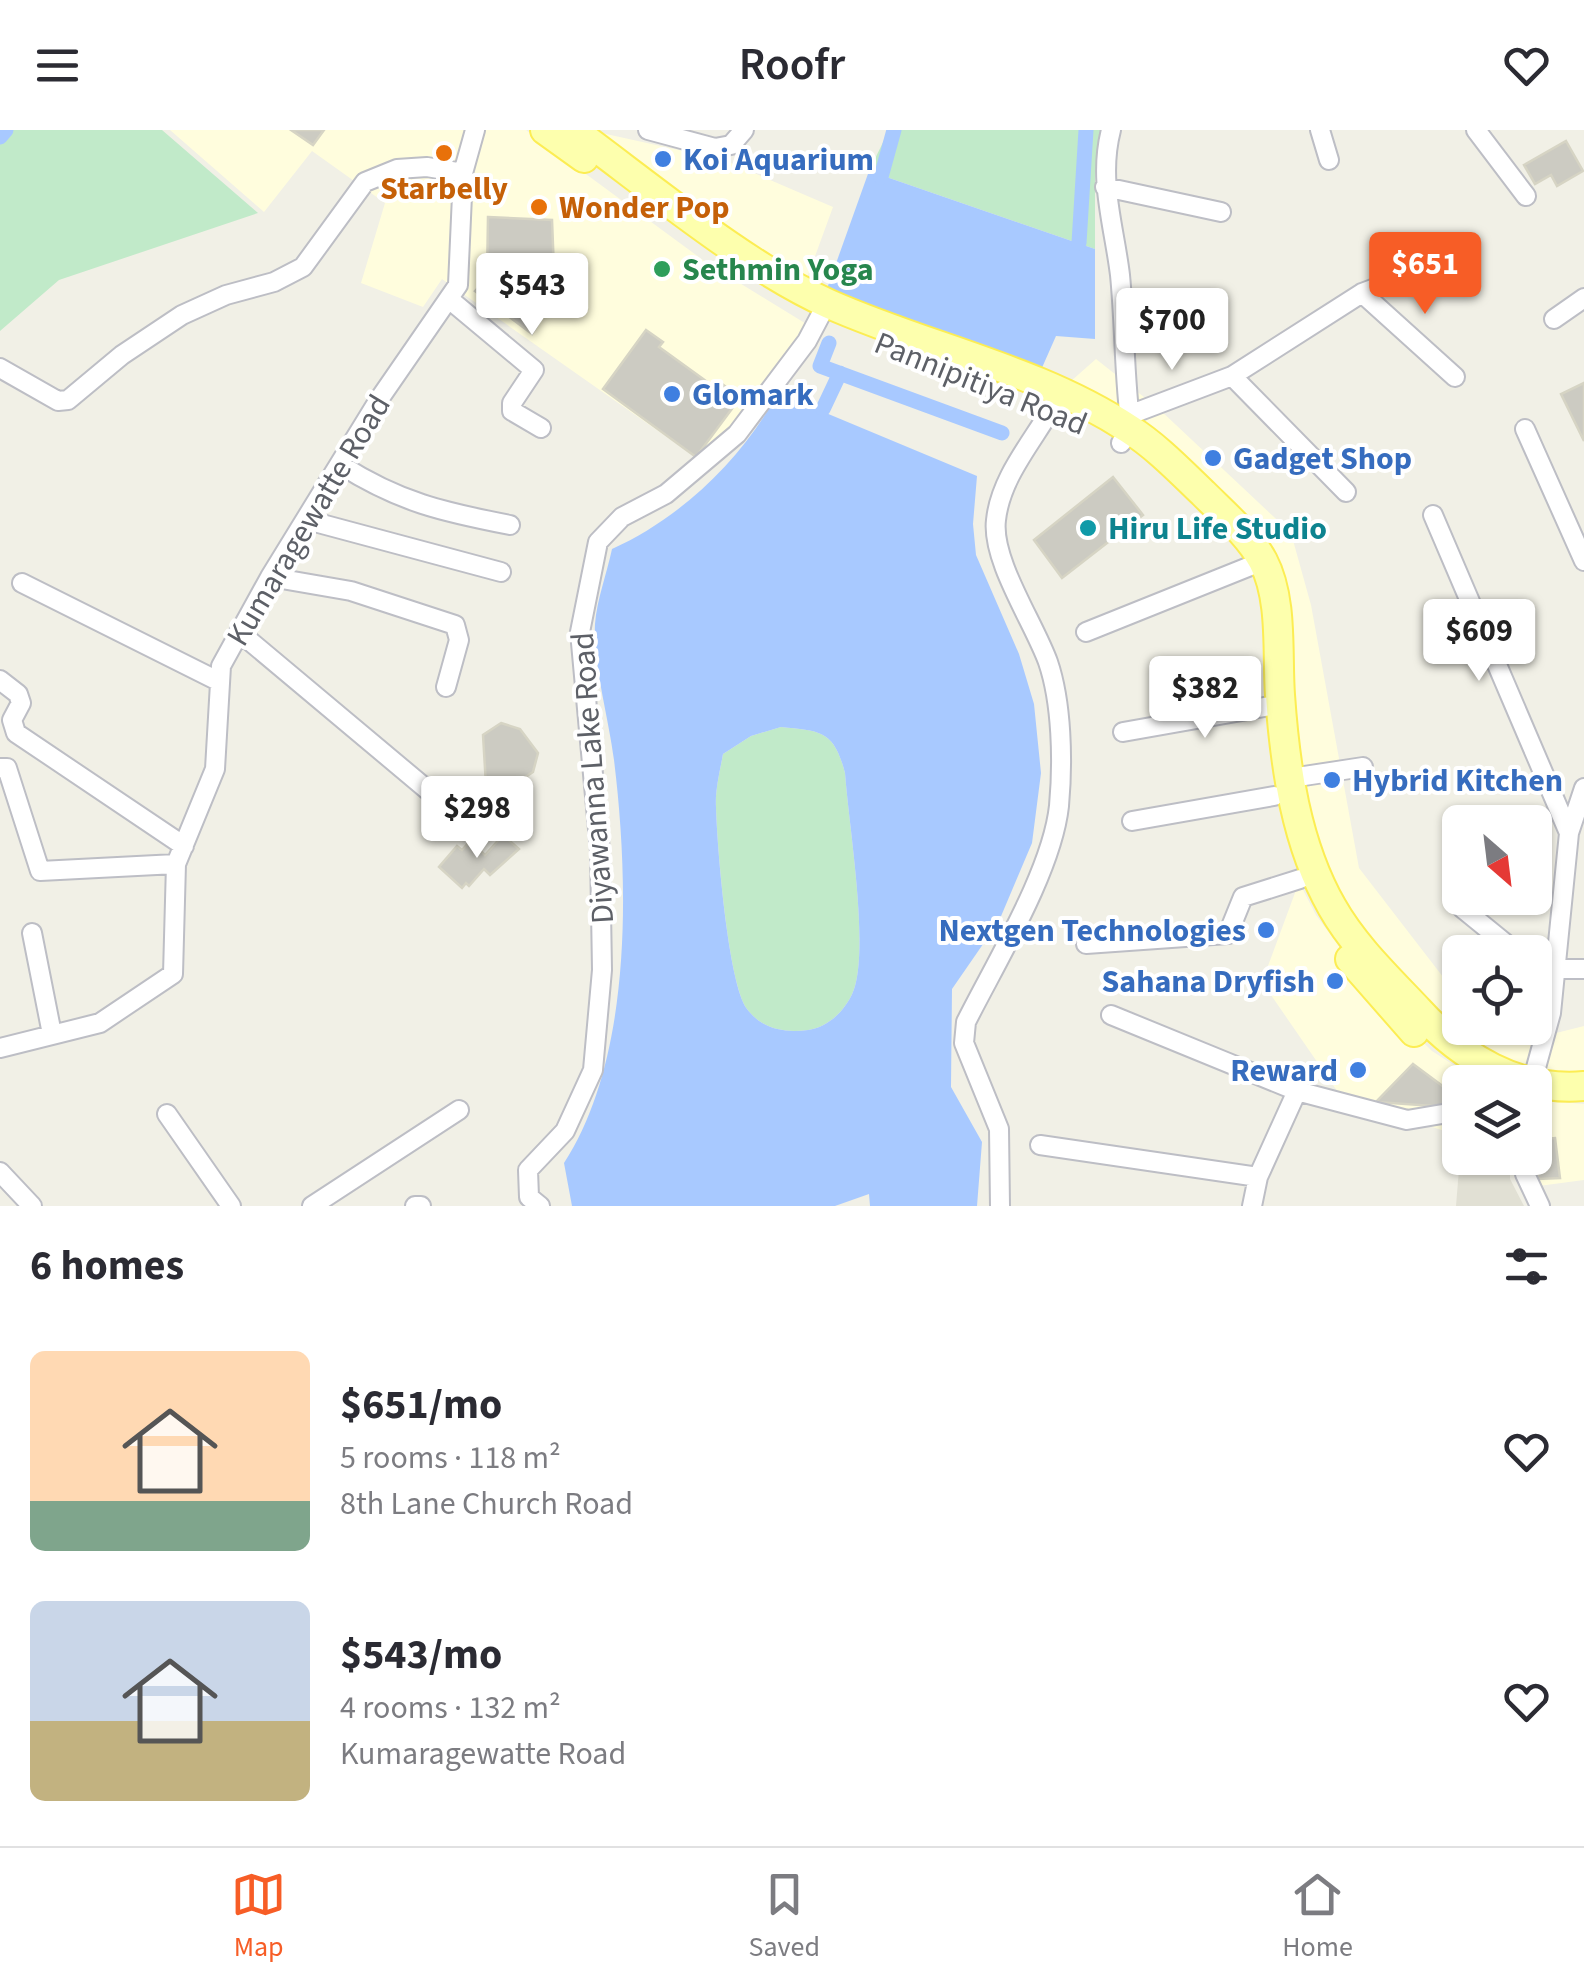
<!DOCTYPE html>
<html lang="en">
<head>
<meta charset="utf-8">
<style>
	:root { --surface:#fff; --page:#f7f7f7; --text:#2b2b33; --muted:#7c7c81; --line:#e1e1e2; --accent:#f75d26 }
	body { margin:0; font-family:"Source Sans 3",sans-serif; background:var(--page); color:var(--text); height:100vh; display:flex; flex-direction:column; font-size:38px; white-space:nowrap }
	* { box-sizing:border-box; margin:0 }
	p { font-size:32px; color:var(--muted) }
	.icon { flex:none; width:55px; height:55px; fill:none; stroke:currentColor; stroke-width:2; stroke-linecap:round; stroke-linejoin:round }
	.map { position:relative; height:1076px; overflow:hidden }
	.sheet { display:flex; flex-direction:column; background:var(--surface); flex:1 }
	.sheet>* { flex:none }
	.needle { width:65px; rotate:152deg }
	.tools { position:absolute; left:1442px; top:675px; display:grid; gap:20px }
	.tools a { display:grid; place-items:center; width:110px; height:110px; border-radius:15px; background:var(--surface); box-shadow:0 2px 8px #0004; font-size:50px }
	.price { position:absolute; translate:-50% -85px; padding:0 22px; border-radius:10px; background:#fff; color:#222; font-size:32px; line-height:65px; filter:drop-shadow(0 2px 5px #0008) }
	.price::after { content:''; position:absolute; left:50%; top:60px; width:30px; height:22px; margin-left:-15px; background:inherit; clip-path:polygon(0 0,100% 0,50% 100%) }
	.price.on { background:var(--accent); color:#fff }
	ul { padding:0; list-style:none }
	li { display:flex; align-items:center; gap:30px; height:250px; padding:0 30px }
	li span { display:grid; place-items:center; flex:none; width:280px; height:200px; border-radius:15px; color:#555 }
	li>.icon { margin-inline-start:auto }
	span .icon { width:120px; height:120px; fill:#fffc; stroke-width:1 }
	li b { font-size:42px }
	h2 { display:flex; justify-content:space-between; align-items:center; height:120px; padding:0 30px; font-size:42px }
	header { display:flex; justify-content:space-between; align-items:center; height:130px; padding:0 30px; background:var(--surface); font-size:45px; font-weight:600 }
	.tabs { display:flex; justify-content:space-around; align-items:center; height:140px; border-top:2px solid var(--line); background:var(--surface); font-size:28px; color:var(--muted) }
	.tabs a { display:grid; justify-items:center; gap:5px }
	.tabs .on { color:var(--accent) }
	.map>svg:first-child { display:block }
</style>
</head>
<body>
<header><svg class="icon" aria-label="menu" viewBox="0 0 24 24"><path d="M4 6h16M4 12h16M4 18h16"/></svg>Roofr<svg class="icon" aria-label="heart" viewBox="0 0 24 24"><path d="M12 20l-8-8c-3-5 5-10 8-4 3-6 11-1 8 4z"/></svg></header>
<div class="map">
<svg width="1584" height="1076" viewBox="0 0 1584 1076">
	<rect width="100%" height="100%" fill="#f1f0e6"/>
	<path fill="#fffddd" d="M170 0H526L707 133 808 195 732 299 698 329 442 149 423 177 361 153 385 73 312 21 264 82Z
		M588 0 724 30 833 77 806 151 727 103Z
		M1096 229 1159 279 1291 403 1311 475 1359 738 1460 869V898H1491L1520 912 1584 896V954L1516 945 1391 852 1301 701 1275 462 1239 395 1062 259Z
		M1299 752 1316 785 1375 865 1432 921 1480 952H1460V1006L1342 968 1262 852Z
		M1535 970 1584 974V1050L1531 1057 1525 1028H1535Z"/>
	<path fill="#e1e0d4" d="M1510 1033V1049L1524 1076H1456L1459 1039Z"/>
	<path fill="#c1eac9" d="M0 0H162L258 83 59 150 0 201Z
		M889 0H1101L1095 45V119L869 41Z
		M781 597C822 601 834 601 845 643 849 697 868 808 855 856 849 877 830 897 808 900 784 903 762 899 747 879 728 853 717 714 716 677 715 660 720 641 723 624L751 606Z"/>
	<path fill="#a8c9ff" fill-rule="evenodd" d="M869 41 1095 119V209L1056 206 1037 249 824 167Z
		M778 263 977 346 973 394 976 425 1019 524 1034 574 1041 643 1032 713 999 791 952 859 951 957 982 1012 977 1076H870L869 1064 835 1076H572L564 1033C633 927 629 752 614 630 609 589 593 534 595 494 597 469 607 443 612 419 681 388 742 329 778 263ZM781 597C822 601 834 601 845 643 849 697 868 808 855 856 849 877 830 897 808 900 784 903 762 899 747 879 728 853 717 715 716 677 715 660 720 641 723 624L751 606Z"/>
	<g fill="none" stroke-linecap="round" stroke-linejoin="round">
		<path stroke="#a8c9ff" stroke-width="15" d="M0 7 6 0
			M881 47 894 0
			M1079 113 1086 0
			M829 213 820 236 1002 303
			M823 279 840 243"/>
	</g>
	<path fill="#cccbc2" stroke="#d6d4c4" stroke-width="2.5" d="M291 0H324L313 15Z
		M1566 11 1583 41 1557 56 1551 45 1535 54 1524 35Z
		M488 87 552 90 555 166 532 204 475 161 487 148Z
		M646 200 663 212 659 217 717 259 721 253 740 268 696 327 603 259Z
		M1584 253V311L1561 264Z
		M1113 347 1143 385 1062 448 1034 410Z
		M501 593 520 599 538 623 533 642 506 660 486 655 483 605Z
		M503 705 519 719 490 745 484 739 469 756 466 753 462 758 439 737 457 716 462 720 470 711 485 725Z
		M1413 934 1460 969 1448 977 1376 972Z
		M1555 1008 1560 1048 1538 1049 1535 1020 1544 1018 1545 1009Z"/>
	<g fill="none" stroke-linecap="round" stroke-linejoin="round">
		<defs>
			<path id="street" d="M648 0 715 18 731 15 744 0
				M1111 0C1098 50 1114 95 1120 145 1125 196 1124 248 1131 299L1121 313
				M1320 0 1329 30
				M1476 0 1526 66
				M1105 57 1221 82
				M1362 163 1455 247
				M449 169 534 240 512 273V281L541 298
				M1554 189 1584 168
				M0 238 58 271 68 270 122 225 182 185 226 165 274 152 303 137 365 52 397 39 427 37 463 43
				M1232 246 1346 362
				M1129 285 1232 246 1362 163 1394 151
				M1525 299 1584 431
				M341 335C399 372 443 382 510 395
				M1433 385 1569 703
				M307 390 501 442
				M270 447 351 461 455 495 459 510 446 557
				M22 453 220 552
				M239 502 467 693
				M1086 502 1263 431
				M0 550 18 564 21 573 12 590 16 603 184 716
				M1123 602 1281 574
				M0 638H7L40 741 176 734
				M1291 648 1363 637
				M1132 691 1274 666
				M1462 778 1516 822
				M32 803 52 904
				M1086 814 1228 804 1243 767 1300 749
				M1535 838 1553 852
				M1554 839H1584
				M1111 885 1297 961
				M0 918 100 893 173 844 176 734 215 639 221 536 270 447 380 268 458 155 463 43 475 0
				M1532 952 1551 883 1569 703 1584 658
				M167 984 231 1076
				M1040 1015 1258 1047
				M1525 1028V1044L1540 1076
				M0 1042 32 1076
				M312 1076 459 980
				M415 1076H421
				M540 1076 529 1067 528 1040 565 1001 593 940 602 840 600 721 580 502 598 412 622 387 666 364 737 304 807 211 827 173
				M1000 1076 999 999 964 913 966 892C996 832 1052 741 1059 676 1063 632 1062 573 1048 532 1034 493 991 430 996 390 1001 342 1041 303 1061 261
				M1252 1076 1258 1047 1297 961 1407 990 1460 981"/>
			<path id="primary" d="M545 0 584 28
				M573 0C648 55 746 137 829 174 928 218 1038 239 1129 299 1156 316 1180 341 1203 363 1224 384 1249 405 1263 431 1283 469 1277 523 1280 565 1285 637 1296 714 1332 777 1354 816 1388 848 1419 881 1461 927 1518 962 1584 956
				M1350 829 1414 902"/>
		</defs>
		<use href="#street" stroke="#bdbec5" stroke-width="22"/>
		<use href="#primary" stroke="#fced53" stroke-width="32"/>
		<use href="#street" stroke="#fff" stroke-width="18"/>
		<use href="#primary" stroke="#fdffad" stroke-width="28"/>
	</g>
	<g fill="#e8710a" stroke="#fff" stroke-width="4">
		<circle cx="444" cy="23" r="10"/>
		<circle cx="539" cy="77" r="10"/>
	</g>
	<g fill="#3f7fe0" stroke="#fff" stroke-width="4">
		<circle cx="663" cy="29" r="10"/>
		<circle cx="672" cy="264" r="10"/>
		<circle cx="1213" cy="328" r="10"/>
		<circle cx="1332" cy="650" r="10"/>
		<circle cx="1266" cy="800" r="10"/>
		<circle cx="1335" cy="851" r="10"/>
		<circle cx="1358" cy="940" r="10"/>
	</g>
	<circle fill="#2e9e5b" stroke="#fff" stroke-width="4" cx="662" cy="139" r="10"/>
	<circle fill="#0f9aa8" stroke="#fff" stroke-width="4" cx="1088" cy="398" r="10"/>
	<g text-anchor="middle" stroke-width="8" stroke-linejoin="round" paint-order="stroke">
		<g font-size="32" font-weight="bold" fill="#366cbe" stroke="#fff" text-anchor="start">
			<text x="683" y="40">Koi Aquarium</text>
			<text x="692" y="275">Glomark</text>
			<text x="1233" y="339">Gadget Shop</text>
			<text x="1352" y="661">Hybrid Kitchen</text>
			<text x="1246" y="811" text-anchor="end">Nextgen Technologies</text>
			<text x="1315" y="862" text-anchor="end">Sahana Dryfish</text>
			<text x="1338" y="951" text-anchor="end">Reward</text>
		</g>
		<g font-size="32" font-weight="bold" fill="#c56008" stroke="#fff">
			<text x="444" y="69">Starbelly</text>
			<text x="559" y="88" text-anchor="start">Wonder Pop</text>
		</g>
		<g font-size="32" font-weight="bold" fill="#27864d" stroke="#fff" text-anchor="start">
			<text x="682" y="150">Sethmin Yoga</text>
		</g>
		<g font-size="32" fill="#5d6067" stroke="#fff">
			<text transform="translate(981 253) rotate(22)" y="11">Pannipitiya Road</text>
			<text transform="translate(308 390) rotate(-59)" y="11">Kumaragewatte Road</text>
			<text transform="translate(592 648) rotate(-94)" y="11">Diyawanna Lake Road</text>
		</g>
		<g font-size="32" font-weight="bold" fill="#0d838f" stroke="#fff" text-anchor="start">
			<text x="1108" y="409">Hiru Life Studio</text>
		</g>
	</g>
</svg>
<div class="tools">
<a><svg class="needle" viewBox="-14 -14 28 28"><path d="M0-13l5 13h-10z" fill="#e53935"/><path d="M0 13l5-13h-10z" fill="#7c7c81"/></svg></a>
<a><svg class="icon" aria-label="locate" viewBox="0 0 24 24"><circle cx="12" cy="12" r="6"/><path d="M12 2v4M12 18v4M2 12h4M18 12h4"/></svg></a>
<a><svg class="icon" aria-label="layers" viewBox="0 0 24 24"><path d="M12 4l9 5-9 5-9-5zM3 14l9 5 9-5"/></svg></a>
</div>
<b class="price on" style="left:1425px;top:187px">$651</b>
<b class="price" style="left:532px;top:208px">$543</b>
<b class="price" style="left:1172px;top:243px">$700</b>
<b class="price" style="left:1479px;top:554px">$609</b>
<b class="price" style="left:1205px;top:611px">$382</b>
<b class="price" style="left:477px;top:731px">$298</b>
</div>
<section class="sheet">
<h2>6 homes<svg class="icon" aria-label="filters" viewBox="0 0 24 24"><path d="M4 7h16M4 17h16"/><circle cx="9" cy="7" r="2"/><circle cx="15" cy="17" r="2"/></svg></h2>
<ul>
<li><span style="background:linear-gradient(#ffd9b3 75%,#7fa58c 0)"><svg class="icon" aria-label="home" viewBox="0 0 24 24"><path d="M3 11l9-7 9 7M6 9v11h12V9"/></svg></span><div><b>$651/mo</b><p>5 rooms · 118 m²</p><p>8th Lane Church Road</p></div><svg class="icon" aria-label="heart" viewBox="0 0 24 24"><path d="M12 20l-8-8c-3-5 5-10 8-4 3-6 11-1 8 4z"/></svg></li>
<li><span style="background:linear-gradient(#c9d6e8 60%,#c2b280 0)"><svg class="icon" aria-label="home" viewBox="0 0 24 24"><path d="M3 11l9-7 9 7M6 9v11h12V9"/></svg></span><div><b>$543/mo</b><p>4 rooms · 132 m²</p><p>Kumaragewatte Road</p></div><svg class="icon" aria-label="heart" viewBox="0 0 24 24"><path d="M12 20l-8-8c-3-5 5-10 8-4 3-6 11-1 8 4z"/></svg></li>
</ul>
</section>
<nav class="tabs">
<a class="on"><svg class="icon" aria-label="map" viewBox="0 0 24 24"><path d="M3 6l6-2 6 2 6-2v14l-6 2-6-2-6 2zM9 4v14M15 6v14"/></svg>Map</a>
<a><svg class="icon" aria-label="saved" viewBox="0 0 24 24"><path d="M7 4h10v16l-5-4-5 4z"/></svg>Saved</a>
<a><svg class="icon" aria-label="home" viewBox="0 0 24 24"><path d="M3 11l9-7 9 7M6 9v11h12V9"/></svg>Home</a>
</nav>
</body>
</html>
